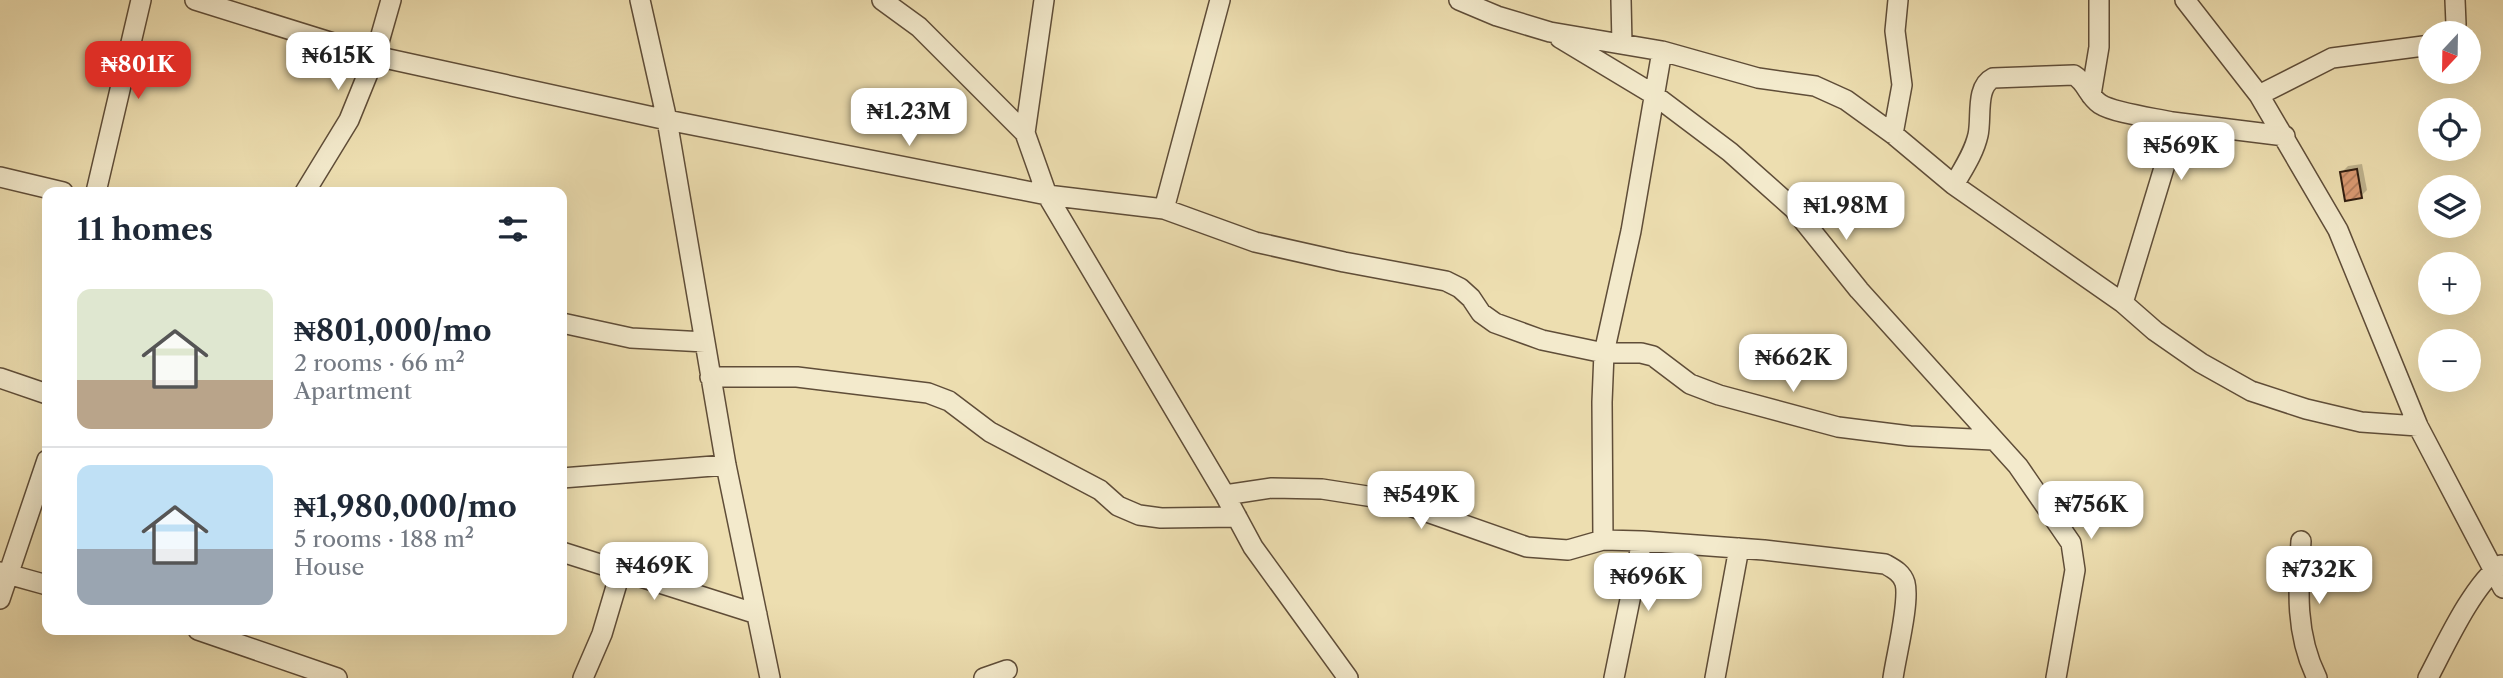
<!DOCTYPE html>
<html lang="en">
<head>
<meta charset="utf-8">
<style>
	:root { --surface:#fff; --page:#f6f6f7; --text:#1f2937; --muted:#747a83; --line:#e0e1e3; --accent:#d93025 }
	body { margin:0; font-family:"Libre Caslon Text",serif; background:var(--page); color:var(--text); height:100vh; display:flex; flex-direction:column; font-size:26px; white-space:nowrap }
	* { box-sizing:border-box; margin:0 }
	p { font-size:23px; color:var(--muted) }
	.icon { flex:none; width:38px; height:38px; fill:none; stroke:currentColor; stroke-width:2; stroke-linecap:round; stroke-linejoin:round }
	.map { position:relative; flex:1; overflow:hidden }
	.drawer { position:absolute; left:42px; top:187px; width:525px; height:448px; display:flex; flex-direction:column; background:var(--surface); border-radius:14px; box-shadow:0 7px 28px #0002 }
	.drawer>* { flex:none }
	.needle { width:46px; rotate:202deg }
	.fabs { position:absolute; left:2418px; top:21px; display:grid; gap:14px }
	.fabs a { display:grid; place-items:center; width:63px; height:63px; border-radius:50%; background:var(--surface); box-shadow:0 7px 28px #0002; font-size:35px }
	.price { position:absolute; translate:-50% -60px; padding:0 16px; border-radius:14px; background:#fff; color:#222; font-size:23px; line-height:46px; filter:drop-shadow(0 2px 4px #0008) }
	.price::after { content:''; position:absolute; left:50%; top:42px; width:21px; height:16px; margin-left:-10px; background:inherit; clip-path:polygon(0 0,100% 0,50% 100%) }
	.price.active { background:var(--accent); color:#fff }
	ul { padding:0; list-style:none }
	li { display:flex; align-items:center; gap:21px; height:175px; padding:0 35px }
	li+li { border-top:2px solid var(--line) }
	li span { display:grid; place-items:center; flex:none; width:196px; height:140px; border-radius:14px; color:#555 }
	li>.icon { margin-inline-start:auto }
	span .icon { width:84px; height:84px; fill:#fffc; stroke-width:1 }
	li b { font-size:30px }
	h2 { display:flex; justify-content:space-between; align-items:center; height:84px; padding:0 35px; font-size:30px }
	.map>svg:first-child { display:block }
</style>
</head>
<body>
<div class="map">
<svg width="2503" height="678" viewBox="0 0 2503 678">
	<defs>
		<pattern id="building-hatch" width="6" height="6" patternUnits="userSpaceOnUse" patternTransform="scale(1.75)"><rect width="6" height="6" fill="#db9a72"/><path d="M-1 1l2-2M0 6l6-6M5 7l2-2" fill="none" stroke="#b27d5c"/></pattern>
	</defs>
	<rect width="100%" height="100%" fill="#eddeb0"/>
	<filter id="stains"><feTurbulence type="fractalNoise" baseFrequency=".00286" numOctaves="4"/><feColorMatrix values="0 0 0 0 .2 0 0 0 0 .09 0 0 0 0 .02 0 0 0 .5 -.17"/></filter>
	<radialGradient id="worn" r=".72"><stop offset=".6" stop-color="#630" stop-opacity="0"/><stop offset="1" stop-color="#630" stop-opacity=".3"/></radialGradient>
	<path fill="#0003" d="M2362 164 2367 190 2361 196 2342 172 2348 166Z"/>
	<path fill="url(#building-hatch)" stroke="#301d10" stroke-width="2" d="M2357 169 2362 198 2345 201 2340 172Z"/>
	<g fill="none" stroke-linecap="round" stroke-linejoin="round">
		<defs>
			<path id="street" d="M195 0 375 56 667 120 1047 195 1225 495 1253 547 1348 678
				M640 0 667 120 726 465 770 678
				M882 0 919 27 1025 133
				M1044 0 1025 133 1047 195 1164 209 1255 242 1344 262 1446 281 1460 288 1471 298 1481 313 1495 323 1542 340 1604 353H1641L1653 356 1690 384 1719 395 1838 427 1910 436 1993 440
				M1459 0 1497 16 1550 32 1662 51 1758 78 1815 86 1846 100 1893 134 1954 185 2123 303 2155 331 2201 363 2251 391 2306 409 2361 422 2418 426
				M1621 0 1622 44
				M2185 0 2259 95 2338 230 2418 426 2503 588
				M2452 33 2456 24 2455 0
				M1560 38 1653 94 1730 152 1794 209 1859 290 2018 466 2071 543 2075 570 2056 678
				M2091 95 2099 47V0
				M2259 95 2332 58 2431 45
				M1893 134 1902 85 1895 31 1898 0
				M0 177 63 192
				M1954 185C1963 169 1974 153 1978 135 1982 118 1975 87 1993 78L2074 75C2087 83 2088 96 2100 104 2114 113 2154 118 2172 122
				M96 192 141 0
				M305 192 349 120 375 56 391 0
				M1164 209 1220 0
				M2123 303 2167 158 2172 122 2285 136
				M562 323 631 338 705 342
				M710 377H797L928 393 949 401 990 432 1100 490 1118 506 1139 515 1161 518 1237 517
				M0 378 47 394
				M562 478 726 465
				M1225 495 1272 488 1322 489 1393 500 1527 547 1568 550 1603 540 1642 541 1764 550 1885 564C1894 569 1902 573 1905 583 1910 602 1896 656 1893 678
				M1603 540 1602 402 1604 353 1631 231 1662 51
				M2301 541C2298 589 2295 634 2317 678
				M562 552 757 614
				M0 572 47 585
				M0 599 47 460
				M198 630 337 678
				M583 678 602 634 621 570
				M984 678 1007 670
				M1614 678 1642 541
				M1715 678 1739 548
				M2428 678C2444 648 2473 584 2501 565"/>
		</defs>
		<use href="#street" stroke="#5f4d38" stroke-width="22"/>
		<use href="#street" stroke="#f3eacc" stroke-width="19"/>
	</g>
	<rect width="100%" height="100%" filter="url(#stains)"/>
	<rect width="100%" height="100%" fill="url(#worn)"/>
</svg>
<div class="fabs">
<a><svg class="needle" viewBox="-14 -14 28 28"><path d="M0-13l5 13h-10z" fill="#e53935"/><path d="M0 13l5-13h-10z" fill="#747a83"/></svg></a>
<a><svg class="icon" aria-label="locate" viewBox="0 0 24 24"><circle cx="12" cy="12" r="6"/><path d="M12 2v4M12 18v4M2 12h4M18 12h4"/></svg></a>
<a><svg class="icon" aria-label="layers" viewBox="0 0 24 24"><path d="M12 4l9 5-9 5-9-5zM3 14l9 5 9-5"/></svg></a>
<a>+</a>
<a>−</a>
</div>
<b class="price" style="left:338px;top:92px">₦615K</b>
<b class="price active" style="left:138px;top:101px">₦801K</b>
<b class="price" style="left:909px;top:148px">₦1.23M</b>
<b class="price" style="left:2181px;top:182px">₦569K</b>
<b class="price" style="left:1846px;top:242px">₦1.98M</b>
<b class="price" style="left:1793px;top:394px">₦662K</b>
<b class="price" style="left:1421px;top:531px">₦549K</b>
<b class="price" style="left:2091px;top:541px">₦756K</b>
<b class="price" style="left:654px;top:602px">₦469K</b>
<b class="price" style="left:2319px;top:606px">₦732K</b>
<b class="price" style="left:1648px;top:613px">₦696K</b>
<section class="drawer">
<h2>11 homes<svg class="icon" aria-label="filters" viewBox="0 0 24 24"><path d="M4 7h16M4 17h16"/><circle cx="9" cy="7" r="2"/><circle cx="15" cy="17" r="2"/></svg></h2>
<ul>
<li><span style="background:linear-gradient(#dfe7d0 65%,#b9a48a 0)"><svg class="icon" aria-label="home" viewBox="0 0 24 24"><path d="M3 11l9-7 9 7M6 9v11h12V9"/></svg></span><div><b>₦801,000/mo</b><p>2 rooms · 66 m²</p><p>Apartment</p></div></li>
<li><span style="background:linear-gradient(#bfe0f5 60%,#9aa5b1 0)"><svg class="icon" aria-label="home" viewBox="0 0 24 24"><path d="M3 11l9-7 9 7M6 9v11h12V9"/></svg></span><div><b>₦1,980,000/mo</b><p>5 rooms · 188 m²</p><p>House</p></div></li>
</ul>
</section>
</div>
</body>
</html>
